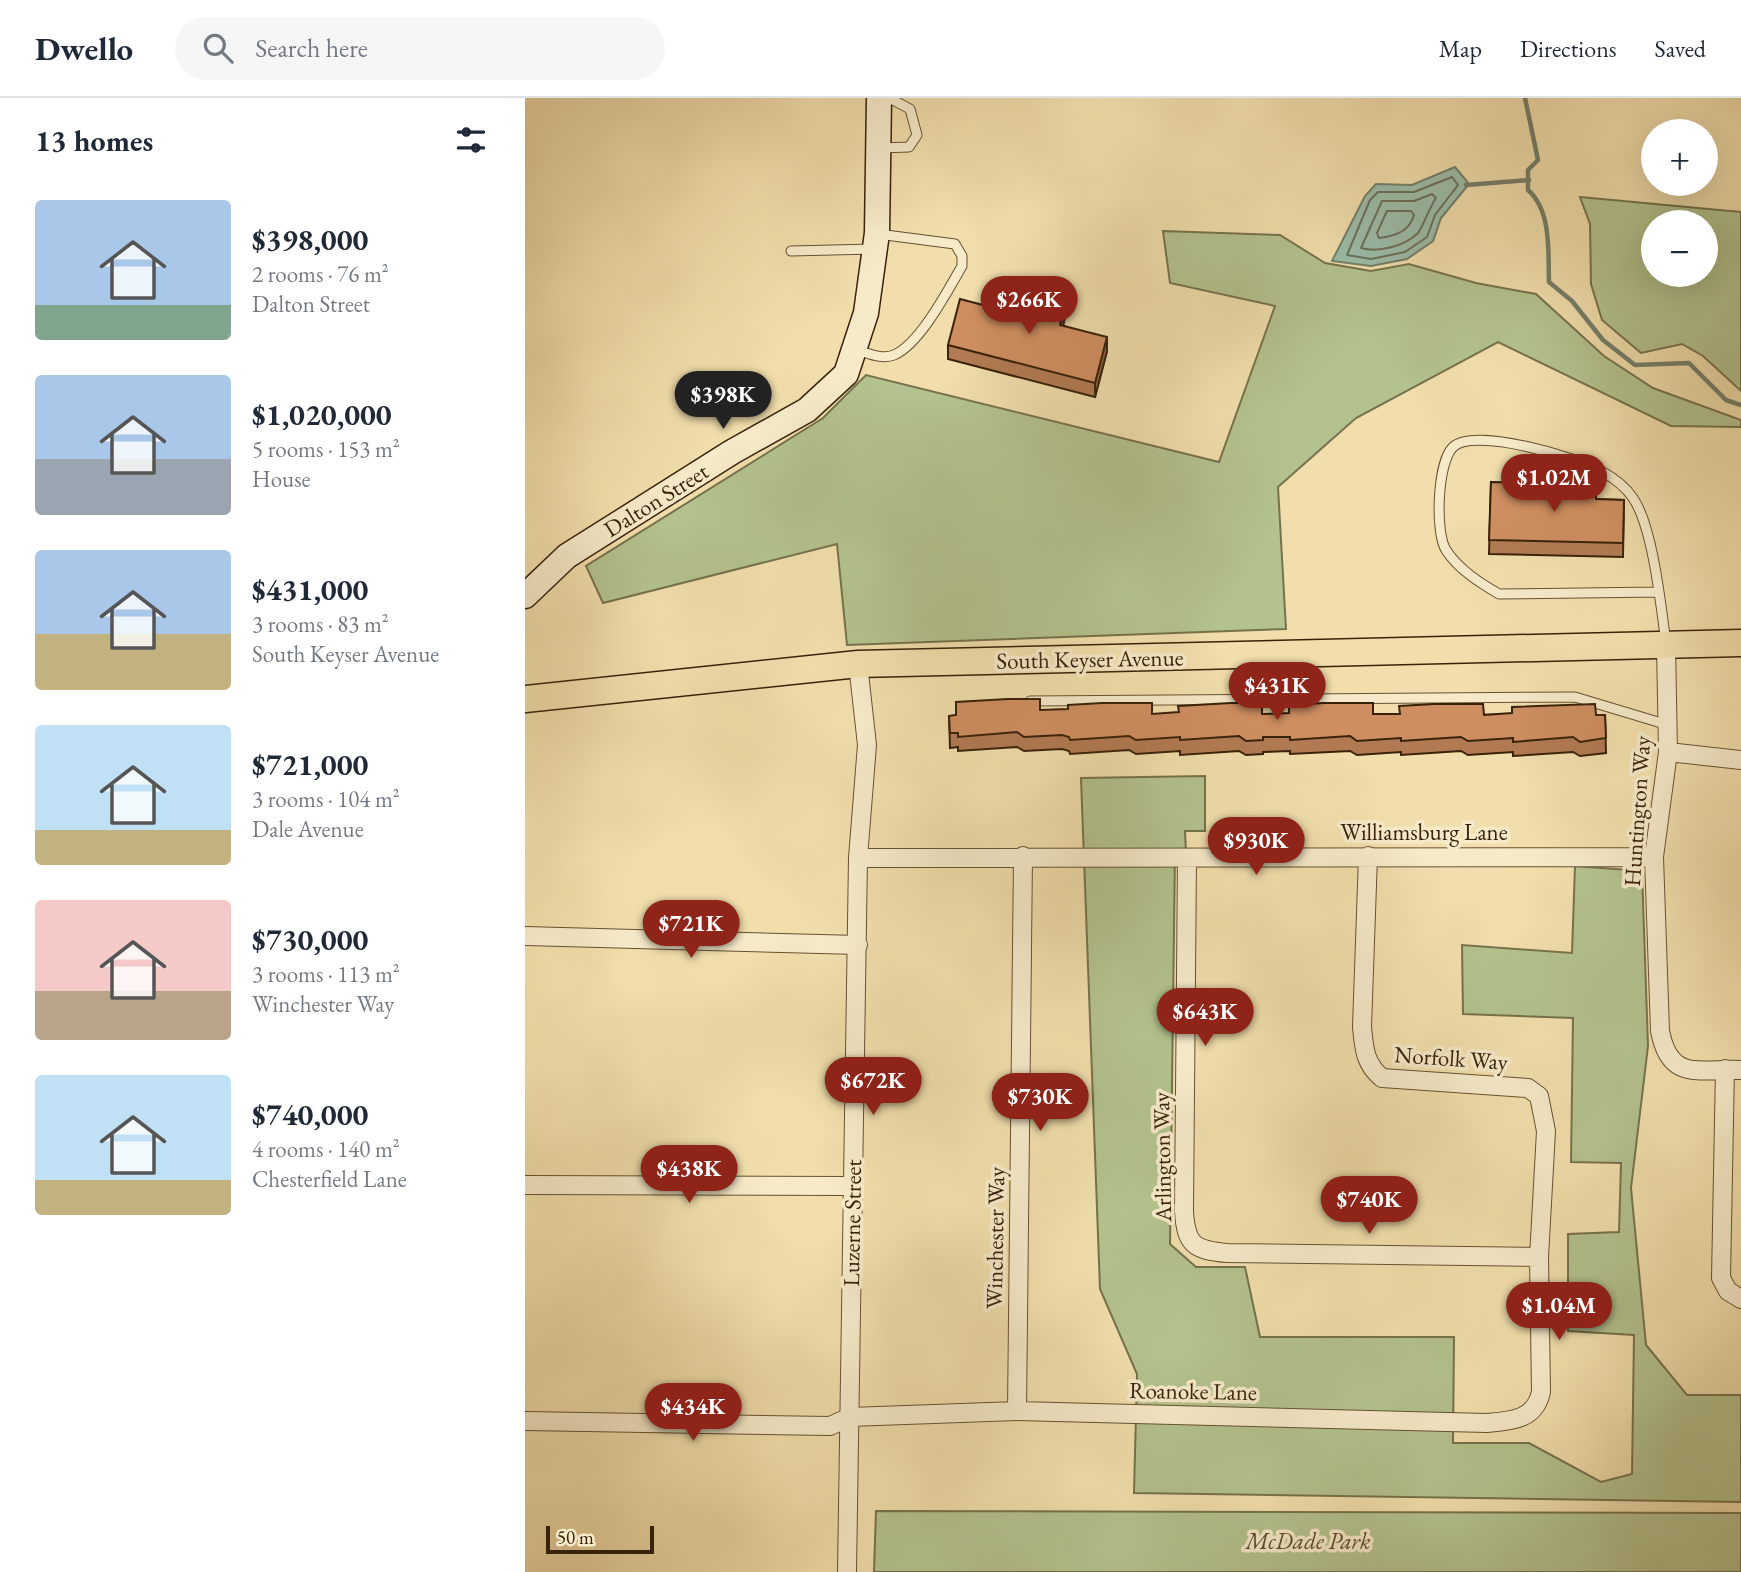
<!DOCTYPE html>
<html lang="en">
<head>
<meta charset="utf-8">
<style>
	:root { --surface:#fff; --page:#f6f6f7; --text:#1f2937; --muted:#747a83; --line:#e0e1e3; --accent:#8f2418 }
	body { margin:0; font-family:"EB Garamond",serif; background:var(--page); color:var(--text); height:100vh; display:flex; flex-direction:column; font-size:26px; white-space:nowrap }
	* { box-sizing:border-box; margin:0 }
	p { font-size:23px; color:var(--muted) }
	.icon { flex:none; width:38px; height:38px; fill:none; stroke:currentColor; stroke-width:2; stroke-linecap:round; stroke-linejoin:round }
	.map { position:relative; flex:1; overflow:hidden }
	.sheet { display:flex; flex-direction:column; background:var(--surface); width:525px }
	.sheet>* { flex:none }
	.tools { position:absolute; left:1116px; top:21px; display:grid; gap:14px }
	.tools a { display:grid; place-items:center; width:77px; height:77px; border-radius:50%; background:var(--surface); box-shadow:0 7px 28px #0002; font-size:35px }
	.scale { position:absolute; left:21px; bottom:18px; width:108px; box-sizing:border-box; padding-left:7px; border:4px solid #39220a; border-top:0; font-size:19px; line-height:24px; white-space:nowrap; color:#39220a; -webkit-text-stroke:5px #f6eac9; paint-order:stroke }
	.price { position:absolute; translate:-50% -60px; padding:0 16px; border-radius:24px; background:var(--accent); color:#fff; font-size:23px; line-height:46px; filter:drop-shadow(0 2px 4px #0008) }
	.price::after { content:''; position:absolute; left:50%; top:42px; width:21px; height:16px; margin-left:-10px; background:inherit; clip-path:polygon(0 0,100% 0,50% 100%) }
	.price.active { background:#222; color:#fff }
	ul { padding:0; list-style:none }
	li { display:flex; align-items:center; gap:21px; height:175px; padding:0 35px }
	li span { display:grid; place-items:center; flex:none; width:196px; height:140px; border-radius:7px; color:#555 }
	li>.icon { margin-inline-start:auto }
	span .icon { width:84px; height:84px; fill:#fffc; stroke-width:1 }
	li b { font-size:30px }
	h2 { display:flex; justify-content:space-between; align-items:center; height:84px; padding:0 35px; font-size:30px }
	header { display:flex; align-items:center; gap:42px; box-sizing:border-box; height:98px; padding:0 35px; background:var(--surface); border-bottom:2px solid var(--line) }
	header strong { font-size:33px }
	nav { display:flex; gap:38px; margin-inline-start:auto; font-size:24px }
	.search { width:490px; height:63px; background:var(--page); display:flex; align-items:center; gap:18px; box-sizing:border-box; padding:0 24px; border-radius:38px; color:var(--muted); font-size:26px }
	main { display:flex; flex:1; min-height:0 }
	.map>svg:first-child { display:block }
</style>
</head>
<body>
<header>
<strong>Dwello</strong>
<div class="search"><svg class="icon" aria-label="search" viewBox="0 0 24 24"><circle cx="10" cy="10" r="6"/><path d="M15 15l6 6"/></svg>Search here</div>
<nav><a>Map</a><a>Directions</a><a>Saved</a></nav>
</header>
<main>
<section class="sheet">
<h2>13 homes<svg class="icon" aria-label="filters" viewBox="0 0 24 24"><path d="M4 7h16M4 17h16"/><circle cx="9" cy="7" r="2"/><circle cx="15" cy="17" r="2"/></svg></h2>
<ul>
<li><span style="background:linear-gradient(#a9c7e8 75%,#7fa58c 0)"><svg class="icon" aria-label="home" viewBox="0 0 24 24"><path d="M3 11l9-7 9 7M6 9v11h12V9"/></svg></span><div><b>$398,000</b><p>2 rooms · 76 m²</p><p>Dalton Street</p></div></li>
<li><span style="background:linear-gradient(#a9c7e8 60%,#9aa5b1 0)"><svg class="icon" aria-label="home" viewBox="0 0 24 24"><path d="M3 11l9-7 9 7M6 9v11h12V9"/></svg></span><div><b>$1,020,000</b><p>5 rooms · 153 m²</p><p>House</p></div></li>
<li><span style="background:linear-gradient(#a9c7e8 60%,#c2b280 0)"><svg class="icon" aria-label="home" viewBox="0 0 24 24"><path d="M3 11l9-7 9 7M6 9v11h12V9"/></svg></span><div><b>$431,000</b><p>3 rooms · 83 m²</p><p>South Keyser Avenue</p></div></li>
<li><span style="background:linear-gradient(#bfe0f5 75%,#c2b280 0)"><svg class="icon" aria-label="home" viewBox="0 0 24 24"><path d="M3 11l9-7 9 7M6 9v11h12V9"/></svg></span><div><b>$721,000</b><p>3 rooms · 104 m²</p><p>Dale Avenue</p></div></li>
<li><span style="background:linear-gradient(#f6c9c9 65%,#b9a48a 0)"><svg class="icon" aria-label="home" viewBox="0 0 24 24"><path d="M3 11l9-7 9 7M6 9v11h12V9"/></svg></span><div><b>$730,000</b><p>3 rooms · 113 m²</p><p>Winchester Way</p></div></li>
<li><span style="background:linear-gradient(#bfe0f5 75%,#c2b280 0)"><svg class="icon" aria-label="home" viewBox="0 0 24 24"><path d="M3 11l9-7 9 7M6 9v11h12V9"/></svg></span><div><b>$740,000</b><p>4 rooms · 140 m²</p><p>Chesterfield Lane</p></div></li>
</ul>
</section>
<div class="map">
<svg width="1216" height="1474" viewBox="0 0 1216 1474">
	<rect width="100%" height="100%" fill="#f1deac"/>
	<filter id="stains"><feTurbulence type="fractalNoise" baseFrequency=".00286" numOctaves="4"/><feColorMatrix values="0 0 0 0 .2 0 0 0 0 .09 0 0 0 0 .02 0 0 0 .5 -.17"/></filter>
	<radialGradient id="worn" r=".72"><stop offset=".6" stop-color="#630" stop-opacity="0"/><stop offset="1" stop-color="#630" stop-opacity=".3"/></radialGradient>
	<path fill="#b3c28e" stroke="#76724c" stroke-width="2" fill-rule="evenodd" d="M1055 99 1216 114V293L1178 258 1157 246 1116 255 1077 222 1066 186 1065 126ZM1181 124V177H1129V124Z
		M638 133 755 137 800 165 846 173 884 166 951 185 1011 196 1079 258 1128 290 1216 322V329L1146 328 973 244 831 320 753 389 761 531 322 547 312 446 78 505 61 468 298 320 341 277 694 364 750 208 645 185Z
		M680 678V733H660L661 754 650 753 645 1146 671 1169H720L735 1239H929L928 1345H1004L1076 1384 1107 1376 1109 1237 1043 1233V1136L1094 1134 1096 1065 1046 1064 1048 920 938 916 937 847 1047 855 1050 768 1117 773 1123 948 1106 1090 1121 1247 1162 1297H1216V1404L609 1395 612 1276 575 1191 556 680Z
		M351 1413 1216 1415V1474H349Z"/>
	<path fill="#9bbca9" stroke="#747e69" stroke-width="2" d="M930 69 944 86 916 120 908 143 882 161 846 168 807 163 840 98 851 86 887 87Z"/>
	<g fill="none" stroke-linecap="round" stroke-linejoin="round">
		<path stroke="#6a6f5a" stroke-width="2" d="M927 79 933 87 910 117 902 139 880 154 846 161 822 157 845 102 853 94H889Z
			M907 96 911 100C904 110 898 129 893 135 880 148 853 155 836 150L857 103H889Z
			M862 113H886L889 117C884 134 870 138 854 140L852 135Z"/>
		<path stroke="#747e69" stroke-width="4.5" d="M1000 0 1013 62 1003 72V92C1027 113 1023 155 1024 184L1047 203 1078 242 1110 267 1164 265 1201 302 1216 307
			M941 87 1004 82"/>
		<defs>
			<path id="lane" d="M355 50 384 49 392 37 385 11 364 0
				M266 153 349 151
				M331 252C343 255 357 262 369 257 395 246 423 192 437 168V158L430 146 353 136
				M1133 494 974 496C955 485 933 471 921 452 910 435 912 365 928 349 949 329 1051 359 1076 373 1089 380 1100 388 1108 400 1128 429 1136 509 1141 545
				M505 603 1050 599 1143 627"/>
			<path id="street" d="M1141 547 1143 654 1129 759 1135 933C1145 985 1175 970 1216 972
				M1143 654 1216 662
				M333 760 1129 759
				M662 761 659 1113C661 1147 669 1152 702 1155L1014 1159
				M0 838 333 847
				M1200 971 1196 1180 1203 1193 1216 1201
				M0 1087 327 1088
				M492 1313 498 758
				M0 1323 305 1328 325 1319 492 1313 962 1325C986 1323 1010 1322 1016 1294L1014 1159 1021 1033 1014 998 1003 990 857 980C840 966 839 951 837 929L843 758
				M322 1474 333 760 342 647 333 566"/>
			<path id="secondary" d="M0 498 42 458 207 354 282 312 321 276 341 215 352 135 354 0"/>
			<path id="primary" d="M0 601 333 566 1216 545"/>
		</defs>
		<use href="#lane" stroke="#675132" stroke-width="11"/>
		<use href="#street" stroke="#675132" stroke-width="20"/>
		<use href="#secondary" stroke="#39220a" stroke-width="27"/>
		<use href="#primary" stroke="#39220a" stroke-width="29"/>
		<use href="#lane" stroke="#f6eac9" stroke-width="9"/>
		<use href="#street" stroke="#f6eac9" stroke-width="18"/>
		<use href="#secondary" stroke="#f6eac9" stroke-width="24"/>
		<use href="#primary" stroke="#f1deac" stroke-width="26"/>
	</g>
	<path fill="#b17a53" stroke="#39220a" stroke-width="2" d="M485 214 540 219 538 227 582 253 570 299 423 261V247Z
		M966 384 1071 401 1099 402 1098 459 964 456Z
		M515 612 627 616 1080 617 1081 655 1055 658 1048 654 988 658V654L943 657 936 653 876 657V654L832 657 825 653 765 656V653L738 654V656L721 657 714 653 655 657V653L611 656 604 652 545 656 544 653 537 651 499 653 492 649 433 653V649L425 650 424 618Z"/>
	<path fill="#906343" stroke="#39220a" stroke-width="2" d="M540 205V219L535 241V227Z
		M582 239V253L570 299V285Z"/>
	<path fill="#ce8e60" stroke="#39220a" stroke-width="2" d="M490 192 540 205 535 227 582 239 570 285 423 247 435 201 485 214Z
		M966 384 1071 386V401L1099 402 1098 445 964 442Z
		M483 601H515V612L543 611V607L577 605H627V616L654 614 653 608 706 605H737V616L764 615V607L798 605H848V616H875L874 608 909 606H958L959 617 987 615V609L1070 606 1071 617H1080L1081 640 1055 644 1048 639 988 644V640L943 643 936 639 876 643V640L832 643 825 638 765 642V639H738V642L721 643 714 638 655 642V639L611 642 604 638 545 642 544 639 537 637 499 639 492 634 433 639V635H425L424 618 431 617V604Z"/>
	<g text-anchor="middle" stroke-width="7" stroke-linejoin="round" paint-order="stroke">
		<g font-size="23" fill="#39220a" stroke="#f6eac9">
			<text transform="translate(131 402) rotate(-32)" y="8">Dalton Street</text>
			<text transform="translate(565 561) rotate(-1)" y="8">South Keyser Avenue</text>
			<text transform="translate(1112 713) rotate(-86)" y="8">Huntington Way</text>
			<text x="899" y="742">Williamsburg Lane</text>
			<text transform="translate(926 960) rotate(4)" y="8">Norfolk Way</text>
			<text transform="translate(637 1059) rotate(-91)" y="8">Arlington Way</text>
			<text transform="translate(327 1125) rotate(-89)" y="8">Luzerne Street</text>
			<text transform="translate(470 1140) rotate(-89)" y="8">Winchester Way</text>
			<text transform="translate(668 1293) rotate(1)" y="8">Roanoke Lane</text>
		</g>
		<g font-size="23" font-style="italic" fill="#584a2b" stroke="#f6eac9">
			<text x="783" y="1451">McDade Park</text>
		</g>
	</g>
	<rect width="100%" height="100%" filter="url(#stains)"/>
	<rect width="100%" height="100%" fill="url(#worn)"/>
</svg>
<div class="tools">
<a>+</a>
<a>−</a>
</div>
<div class="scale">50 m</div>
<b class="price" style="left:504px;top:238px">$266K</b>
<b class="price active" style="left:198px;top:333px">$398K</b>
<b class="price" style="left:1029px;top:416px">$1.02M</b>
<b class="price" style="left:752px;top:624px">$431K</b>
<b class="price" style="left:731px;top:779px">$930K</b>
<b class="price" style="left:166px;top:862px">$721K</b>
<b class="price" style="left:680px;top:950px">$643K</b>
<b class="price" style="left:348px;top:1019px">$672K</b>
<b class="price" style="left:515px;top:1035px">$730K</b>
<b class="price" style="left:164px;top:1107px">$438K</b>
<b class="price" style="left:844px;top:1138px">$740K</b>
<b class="price" style="left:1034px;top:1244px">$1.04M</b>
<b class="price" style="left:168px;top:1345px">$434K</b>
</div>
</main>
</body>
</html>
